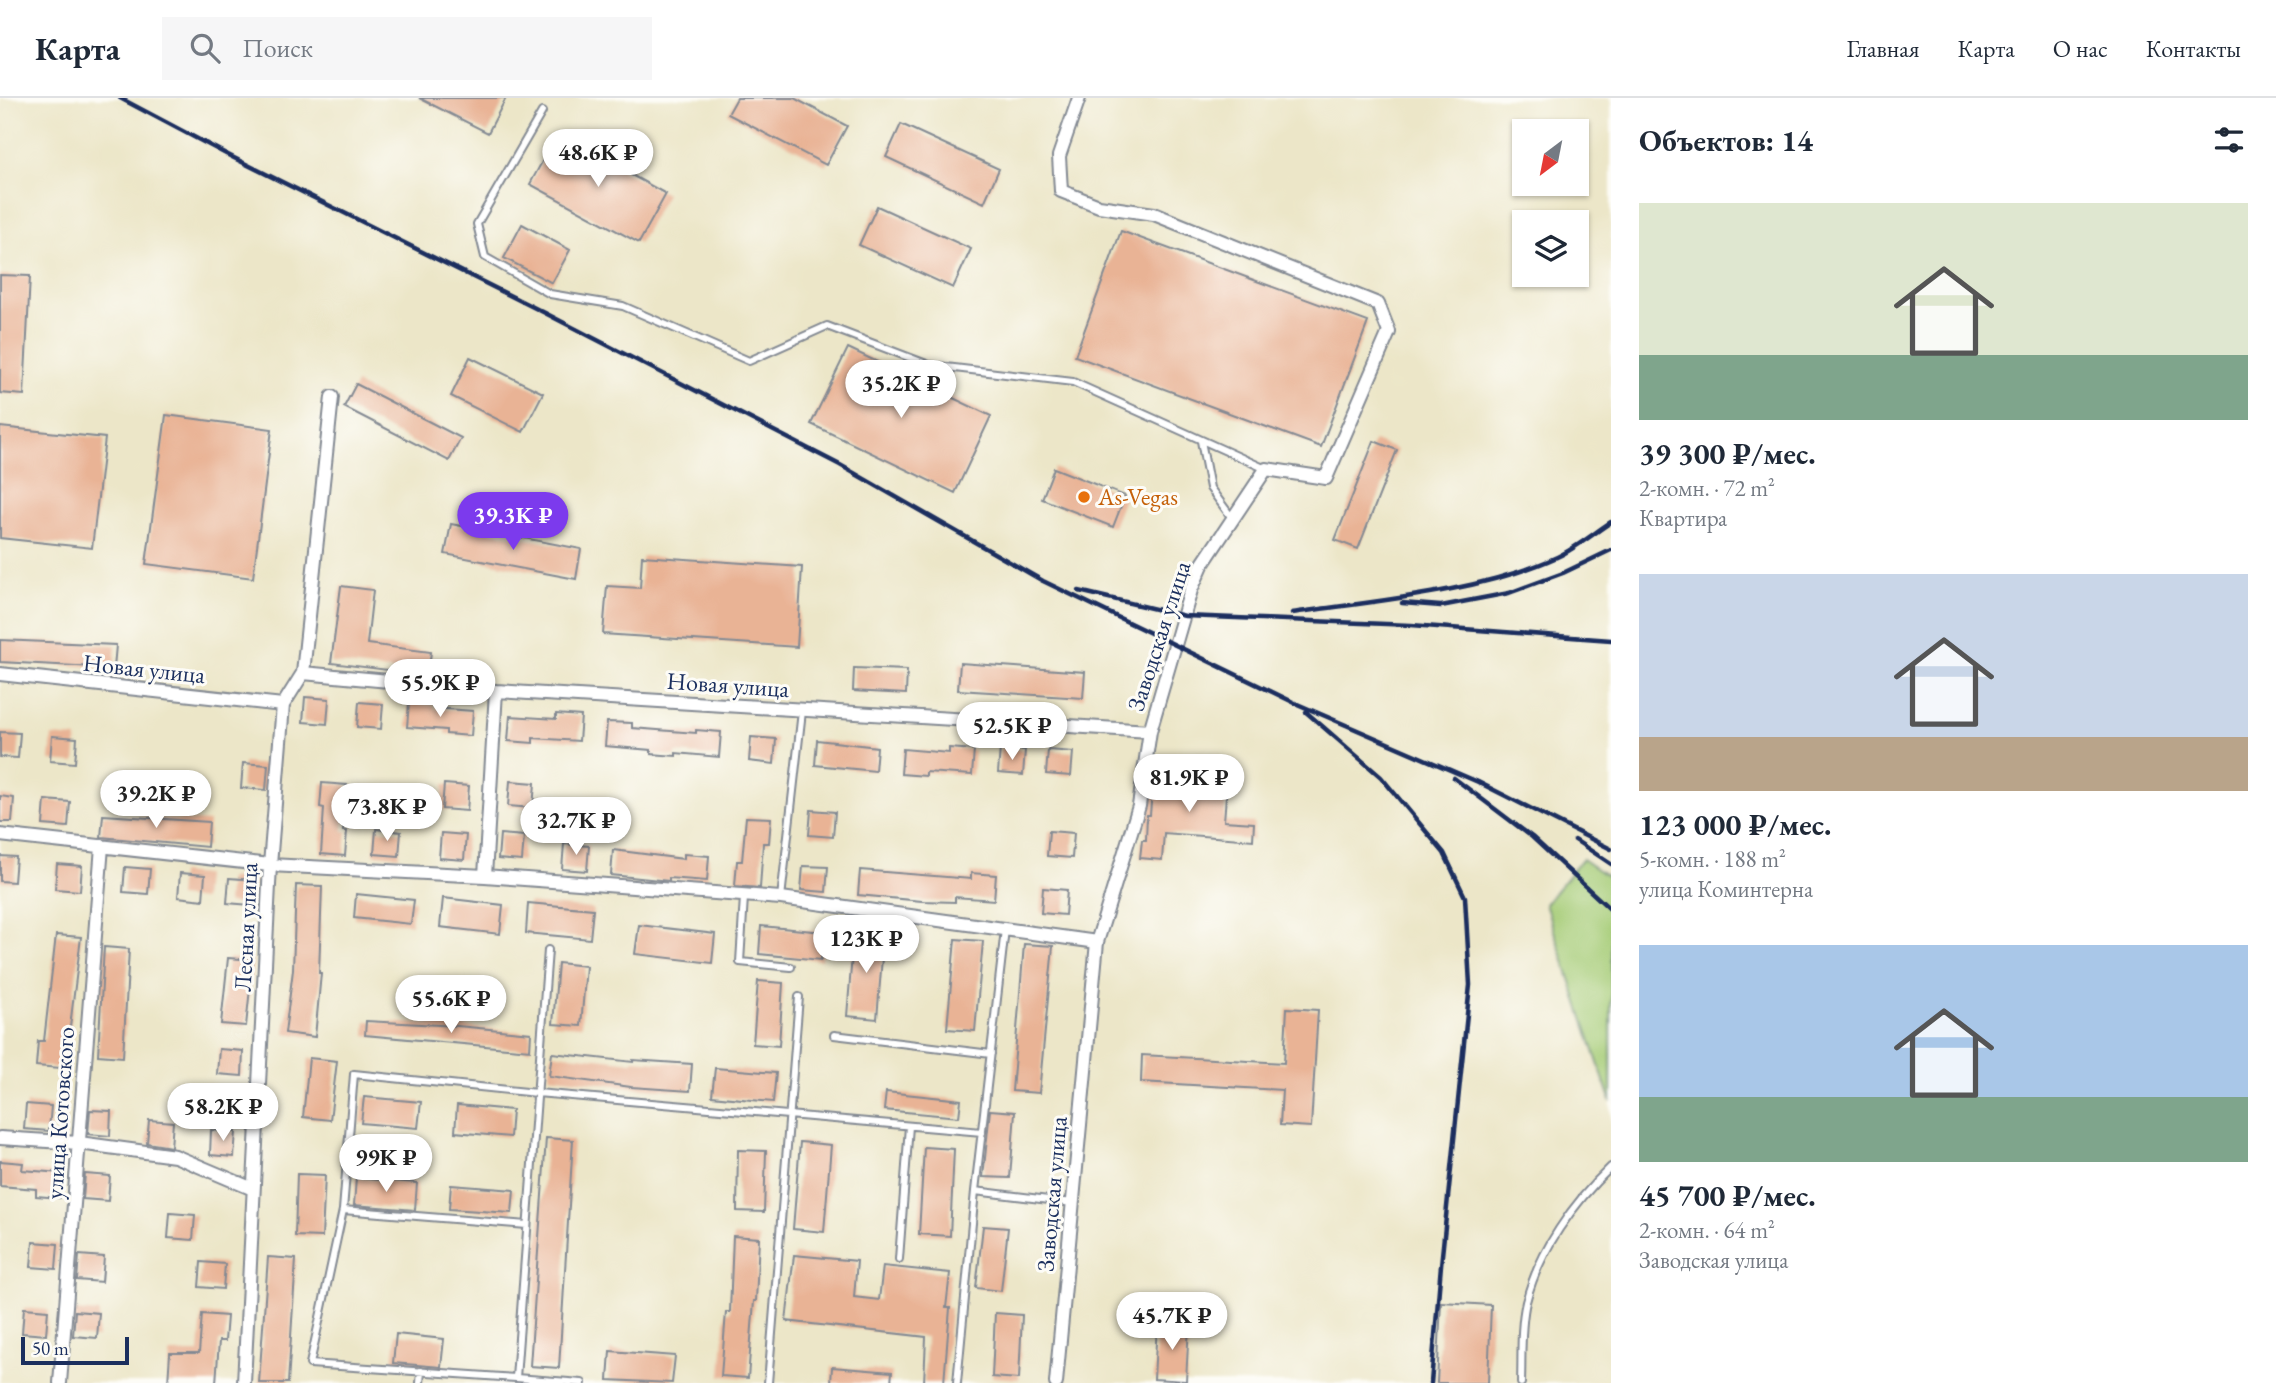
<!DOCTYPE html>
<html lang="ru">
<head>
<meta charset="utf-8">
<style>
	:root { --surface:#fff; --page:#f6f6f7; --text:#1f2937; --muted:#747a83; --line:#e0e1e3; --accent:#7c3aed }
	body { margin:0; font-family:"EB Garamond",serif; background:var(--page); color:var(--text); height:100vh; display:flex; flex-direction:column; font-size:26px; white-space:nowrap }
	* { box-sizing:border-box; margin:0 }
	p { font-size:23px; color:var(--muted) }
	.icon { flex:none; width:38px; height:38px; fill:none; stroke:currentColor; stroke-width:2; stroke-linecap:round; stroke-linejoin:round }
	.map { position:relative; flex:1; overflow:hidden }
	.details { display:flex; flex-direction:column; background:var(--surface); width:665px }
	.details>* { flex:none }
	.needle { width:46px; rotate:212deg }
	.buttons { position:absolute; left:1512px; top:21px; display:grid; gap:14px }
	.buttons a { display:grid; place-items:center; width:77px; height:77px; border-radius:0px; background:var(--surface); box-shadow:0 2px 5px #0004; font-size:35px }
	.scale { position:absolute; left:21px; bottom:18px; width:108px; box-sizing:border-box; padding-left:7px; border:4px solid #1b2f5e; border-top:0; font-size:19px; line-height:24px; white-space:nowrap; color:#1b2f5e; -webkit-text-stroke:5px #fdfcf7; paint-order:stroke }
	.price { position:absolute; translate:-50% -60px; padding:0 16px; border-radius:24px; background:#fff; color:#222; font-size:23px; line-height:46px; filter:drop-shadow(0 2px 4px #0008) }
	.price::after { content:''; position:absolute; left:50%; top:42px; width:21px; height:16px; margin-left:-10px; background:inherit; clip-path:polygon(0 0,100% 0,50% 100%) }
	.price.active { background:var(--accent); color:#fff }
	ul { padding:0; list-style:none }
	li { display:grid; align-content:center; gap:14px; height:371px; padding:0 28px }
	li span { display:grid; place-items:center; height:217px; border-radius:0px; color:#555 }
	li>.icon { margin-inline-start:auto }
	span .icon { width:126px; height:126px; fill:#fffc; stroke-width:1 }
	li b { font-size:30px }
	h2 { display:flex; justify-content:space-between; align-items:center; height:84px; padding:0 28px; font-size:30px }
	header { display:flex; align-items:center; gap:42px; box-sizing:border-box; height:98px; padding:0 35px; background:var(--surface); border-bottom:2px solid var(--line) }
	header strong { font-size:33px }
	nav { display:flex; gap:38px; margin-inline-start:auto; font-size:24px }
	.search { width:490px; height:63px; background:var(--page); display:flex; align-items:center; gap:18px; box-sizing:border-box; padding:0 24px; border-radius:0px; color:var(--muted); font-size:26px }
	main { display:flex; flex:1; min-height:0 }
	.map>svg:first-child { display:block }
</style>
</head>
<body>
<header>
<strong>Карта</strong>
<div class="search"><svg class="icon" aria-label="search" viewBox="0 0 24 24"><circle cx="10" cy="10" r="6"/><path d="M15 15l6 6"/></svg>Поиск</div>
<nav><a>Главная</a><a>Карта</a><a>О нас</a><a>Контакты</a></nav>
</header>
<main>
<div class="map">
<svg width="1611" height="1285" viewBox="0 0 1611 1285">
	<rect width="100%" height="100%" fill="#fdfcf7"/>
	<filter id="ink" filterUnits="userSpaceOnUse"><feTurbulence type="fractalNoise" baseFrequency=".0143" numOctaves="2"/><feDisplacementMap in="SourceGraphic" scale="14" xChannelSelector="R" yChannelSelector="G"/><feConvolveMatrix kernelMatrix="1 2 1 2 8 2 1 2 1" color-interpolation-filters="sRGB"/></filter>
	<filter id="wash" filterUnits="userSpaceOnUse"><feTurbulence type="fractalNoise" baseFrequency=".00686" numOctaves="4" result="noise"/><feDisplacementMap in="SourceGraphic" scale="28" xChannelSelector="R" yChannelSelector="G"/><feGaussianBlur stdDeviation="1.57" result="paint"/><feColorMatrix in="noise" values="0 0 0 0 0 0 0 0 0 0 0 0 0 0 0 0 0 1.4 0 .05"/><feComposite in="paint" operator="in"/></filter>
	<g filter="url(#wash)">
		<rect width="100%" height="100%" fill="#ece6c8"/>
		<path fill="#a6cc77" stroke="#607e6a" stroke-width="2" d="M1582 761 1611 781V1004L1545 806Z"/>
		<g id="blocks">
			<path fill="#e9b395" d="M419 0H506L488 35Z
				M737 0H794L847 28 826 67 728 16Z
				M901 26 999 71 984 105 886 59Z
				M557 36 666 96 639 145 530 86Z
				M877 108 971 151 953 190 859 147Z
				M522 126 570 152 552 185 504 160Z
				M1121 133 1368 224 1321 349 1075 258Z
				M0 177 30 178 24 297 0 295Z
				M848 250 991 318 955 395 811 326Z
				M470 259 543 295 523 334 451 298Z
				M356 286 461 340 449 363 344 309Z
				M166 317 272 331 253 480 146 466Z
				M0 329 105 340 92 450 0 440Z
				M1374 343 1397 352 1358 451 1335 442Z
				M1054 370 1125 398 1113 429 1042 401Z
				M451 426 581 451 576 481 445 456Z
				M642 458 802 469 797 549 603 536 607 488 640 490Z
				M341 488 373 492 367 546 431 554 428 577 331 565Z
				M0 542 116 547 114 570 0 564Z
				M960 565 1085 574 1083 600 958 592Z
				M854 570 907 572 906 596 853 593Z
				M305 599 329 601 327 626 303 624Z
				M359 604 383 606 381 631 357 629Z
				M409 605 434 607V610L473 613 471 638 446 636V632L407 629Z
				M556 616 581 618 579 643 533 640V645L508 643 510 618 556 621Z
				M607 624 632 625V630L696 635V632L721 634 719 659 676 655V658L651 656V652L605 648Z
				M0 634 20 635 18 660 0 659Z
				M52 638 77 640 75 665 50 663Z
				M751 639 776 641 774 666 749 663Z
				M817 642 877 649 875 673 815 667Z
				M949 650 974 652 972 677 926 674V678L901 676 903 651 949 655Z
				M1000 650 1025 652 1023 677 998 675Z
				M1048 652 1073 654 1071 678 1046 676Z
				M243 665 268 667 266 692 241 690Z
				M1153 680 1227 685 1224 723 1254 725 1253 742 1164 735 1162 762 1140 760 1142 742H1146L1147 717H1150Z
				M510 683 535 685 533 710 508 708Z
				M322 685 347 687 343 733H347L345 758 321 756 324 710 320 709Z
				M444 686 469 688 467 713 442 711Z
				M0 698 14 700 12 724H0Z
				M45 702 70 704 68 729 43 727Z
				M811 712 835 714 833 739 809 737Z
				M103 717 209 724 207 749 101 739Z
				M746 719 771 720 769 745H763L760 790 735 788 737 763H742Z
				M376 731 401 734 399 758 374 756Z
				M1049 733 1074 735 1072 760 1047 758Z
				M441 735 466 737 464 762 439 760Z
				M500 736 524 738 522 763 498 761Z
				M564 746 589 748 587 773 562 771Z
				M613 752 684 761V756L709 758 707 783 669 780V783L611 777Z
				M0 758 16 759 14 784 0 783Z
				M57 766 82 768 80 793 55 791Z
				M803 768 828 769 826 794 801 792Z
				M125 769 150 771 148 796 123 794Z
				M860 772 971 781V775L996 777 994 802 955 799V804L922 803 858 797Z
				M180 775 205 777 203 802 178 799Z
				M229 780 254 782 251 807 227 805Z
				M296 787 322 788 319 875H321L315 939 285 935 293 872Z
				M1043 790 1067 792 1065 817 1041 815Z
				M356 796 414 802 411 826 354 820Z
				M443 800 503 807 500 836 440 829Z
				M528 805 593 811 590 841 526 835Z
				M639 827 715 836 712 865 635 856Z
				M761 828 823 834 821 862 759 856Z
				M854 833 884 835 877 921 847 918Z
				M56 837 81 839 69 937 64 936 61 970 36 968 38 943H44Z
				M955 841 983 843 975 933 947 931Z
				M1024 846 1053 848 1039 995 1012 993Z
				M104 849 129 851 123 959 98 957Z
				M228 860 253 862 246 928 221 926Z
				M558 865 586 868 581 928 553 926Z
				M758 883 783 885 779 948 753 946Z
				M1287 910 1318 912 1311 1029 1280 1027 1282 992 1141 984 1142 957 1284 965Z
				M366 923 457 928 531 935 530 952 365 937Z
				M219 951 243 953 242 978 217 976Z
				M552 955 633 964V962L692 966 690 993 631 989 549 978Z
				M309 960 337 963 330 1022 303 1019Z
				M715 970 776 975 773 1004 712 998Z
				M886 994 961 1002 959 1019 884 1012Z
				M364 999 421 1004 418 1030 361 1025Z
				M26 1006 51 1008 49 1033 24 1031Z
				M457 1007 512 1012 510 1039 455 1034Z
				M90 1012 111 1013 110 1038 88 1036Z
				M990 1012 1015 1014 1010 1080 983 1079Z
				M149 1022 173 1024 171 1049 147 1045Z
				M211 1032 236 1034 234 1059 210 1057Z
				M546 1040 573 1042 559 1270 530 1268Z
				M800 1044 831 1047 824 1134 793 1131Z
				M924 1049 954 1051 950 1138 919 1136Z
				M738 1052 766 1053 764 1114 737 1113Z
				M0 1063 23 1065 22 1072 62 1075 60 1100 36 1098V1091L0 1088Z
				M85 1076 110 1078 108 1103 83 1101Z
				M297 1076 325 1077 322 1139 295 1138Z
				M356 1080 417 1085 415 1112 354 1107Z
				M451 1087 514 1092 512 1115 449 1111Z
				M170 1115 195 1117 193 1142 168 1140Z
				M983 1128 1008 1130 1001 1193 976 1190Z
				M733 1138 759 1140 756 1203H754L748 1280 721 1278 726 1214H730Z
				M33 1144 58 1146 56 1171 31 1169Z
				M79 1157 104 1159 102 1184 77 1182Z
				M794 1157 857 1163 854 1199 879 1202 883 1168 950 1175 946 1210H950L944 1285H924L926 1239 786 1223Z
				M268 1159 296 1161 288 1285H259Z
				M201 1164 225 1166 223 1191 199 1189Z
				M1441 1204 1491 1207 1488 1285H1437Z
				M24 1210 48 1212 46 1237 22 1235Z
				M75 1213 99 1215 97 1240 73 1238Z
				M995 1215 1022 1217 1019 1281 992 1279Z
				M202 1216 227 1218 225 1243H219L216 1285H168L170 1255H199Z
				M1157 1226 1189 1227 1186 1283 1154 1281Z
				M396 1236 444 1241 441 1269 393 1265Z
				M610 1253 675 1258 672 1285 608 1282Z
				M832 1269 892 1274 891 1285H831Z"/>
		</g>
	</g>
	<g filter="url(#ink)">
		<use href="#blocks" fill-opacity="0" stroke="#848a93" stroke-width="2"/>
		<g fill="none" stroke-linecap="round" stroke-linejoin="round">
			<defs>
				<path id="lane" d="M542 14 477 126 485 159 550 196 623 208 749 263 827 228 929 267 1073 284 1266 371
					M1201 343 1210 390 1232 420
					M744 799 740 864 791 869
					M781 800 802 613
					M548 852 516 1280 582 1285
					M834 937 991 956
					M975 1093 1005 831
					M343 1112 354 976 537 995 982 1034
					M899 1161 909 1028
					M516 1280 310 1266 343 1112 527 1127
					M420 1285 421 1273
					M768 1285 799 899
					M957 1285 975 1093 1073 1105
					M1521 1285C1522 1259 1520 1229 1526 1204 1539 1153 1573 1105 1611 1069"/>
				<path id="street" d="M303 575 496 593 1150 633
					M0 576 283 607
					M0 737 270 767 485 778 781 800 1097 844
					M485 778 496 593
					M0 1040 79 1045 175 1058 253 1091
					M60 1285 102 748
					M244 1285 270 767 283 607 303 575 332 299
					M1056 1285 1097 844 1139 708 1150 633 1191 492 1202 467 1266 371 1326 380 1389 234 1378 206 1154 116 1099 108 1061 93 1059 58 1079 0"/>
			</defs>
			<use href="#lane" stroke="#848a93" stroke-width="10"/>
			<use href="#street" stroke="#848a93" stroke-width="16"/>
			<use href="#lane" stroke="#fff" stroke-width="6"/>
			<use href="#street" stroke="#fff" stroke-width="12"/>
			<path stroke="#1b2f5e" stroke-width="4.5" d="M120 0 226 56 545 215 840 367 1043 483 1295 605 1478 684 1611 751
				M1079 493 1185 518 1411 527 1611 542
				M1402 505 1441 508 1509 495 1563 475 1611 452
				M1292 515C1375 503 1481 494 1557 459 1576 450 1594 435 1611 424
				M1306 614 1381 679 1444 755 1465 799 1470 887 1441 1167 1431 1285
				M1454 680 1532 739 1611 812
				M1575 742 1611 766"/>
		</g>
	</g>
	<circle fill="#e8710a" stroke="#fdfcf7" stroke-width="2.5" cx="1084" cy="399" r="7"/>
	<g text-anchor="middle" stroke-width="6" stroke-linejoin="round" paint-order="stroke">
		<g font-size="24" fill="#c56008" stroke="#fdfcf7" text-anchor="start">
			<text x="1098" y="407">As-Vegas</text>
		</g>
		<g font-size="24" fill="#1b2f5e" stroke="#fdfcf7">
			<text transform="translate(1159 538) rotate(-72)" y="8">Заводская улица</text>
			<text transform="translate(144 571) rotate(6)" y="8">Новая улица</text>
			<text transform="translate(728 587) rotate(4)" y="8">Новая улица</text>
			<text transform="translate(246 829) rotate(-87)" y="8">Лесная улица</text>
			<text transform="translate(60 1015) rotate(-86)" y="8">улица Котовского</text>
			<text transform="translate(1052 1096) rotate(-85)" y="8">Заводская улица</text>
		</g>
	</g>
</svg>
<div class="buttons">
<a><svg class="needle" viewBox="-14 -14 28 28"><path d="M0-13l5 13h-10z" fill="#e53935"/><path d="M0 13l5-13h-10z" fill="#747a83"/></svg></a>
<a><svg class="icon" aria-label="layers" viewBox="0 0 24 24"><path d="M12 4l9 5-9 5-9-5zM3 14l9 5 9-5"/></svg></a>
</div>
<div class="scale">50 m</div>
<b class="price" style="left:598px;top:91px">48.6K ₽</b>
<b class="price" style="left:901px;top:322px">35.2K ₽</b>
<b class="price active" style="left:513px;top:454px">39.3K ₽</b>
<b class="price" style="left:440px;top:621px">55.9K ₽</b>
<b class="price" style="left:1012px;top:664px">52.5K ₽</b>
<b class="price" style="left:1189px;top:716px">81.9K ₽</b>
<b class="price" style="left:156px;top:732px">39.2K ₽</b>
<b class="price" style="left:387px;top:745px">73.8K ₽</b>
<b class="price" style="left:576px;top:759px">32.7K ₽</b>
<b class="price" style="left:866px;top:877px">123K ₽</b>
<b class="price" style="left:451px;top:937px">55.6K ₽</b>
<b class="price" style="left:223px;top:1045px">58.2K ₽</b>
<b class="price" style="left:386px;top:1096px">99K ₽</b>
<b class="price" style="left:1172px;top:1254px">45.7K ₽</b>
</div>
<section class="details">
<h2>Объектов: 14<svg class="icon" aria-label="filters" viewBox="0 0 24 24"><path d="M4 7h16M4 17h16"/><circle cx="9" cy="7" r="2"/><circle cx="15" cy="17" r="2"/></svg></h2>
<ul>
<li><span style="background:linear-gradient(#dfe7d0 70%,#7fa58c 0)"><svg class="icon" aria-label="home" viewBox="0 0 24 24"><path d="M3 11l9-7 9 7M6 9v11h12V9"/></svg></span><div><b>39 300 ₽/мес.</b><p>2-комн. · 72 m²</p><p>Квартира</p></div></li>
<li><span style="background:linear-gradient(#c9d6e8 75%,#b9a48a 0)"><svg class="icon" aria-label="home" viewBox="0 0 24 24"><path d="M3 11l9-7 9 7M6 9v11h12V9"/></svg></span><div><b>123 000 ₽/мес.</b><p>5-комн. · 188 m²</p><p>улица Коминтерна</p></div></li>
<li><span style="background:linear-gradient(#a9c7e8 70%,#7fa58c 0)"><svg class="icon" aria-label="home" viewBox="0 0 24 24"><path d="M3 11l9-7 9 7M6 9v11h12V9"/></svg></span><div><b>45 700 ₽/мес.</b><p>2-комн. · 64 m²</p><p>Заводская улица</p></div></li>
</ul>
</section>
</main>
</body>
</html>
